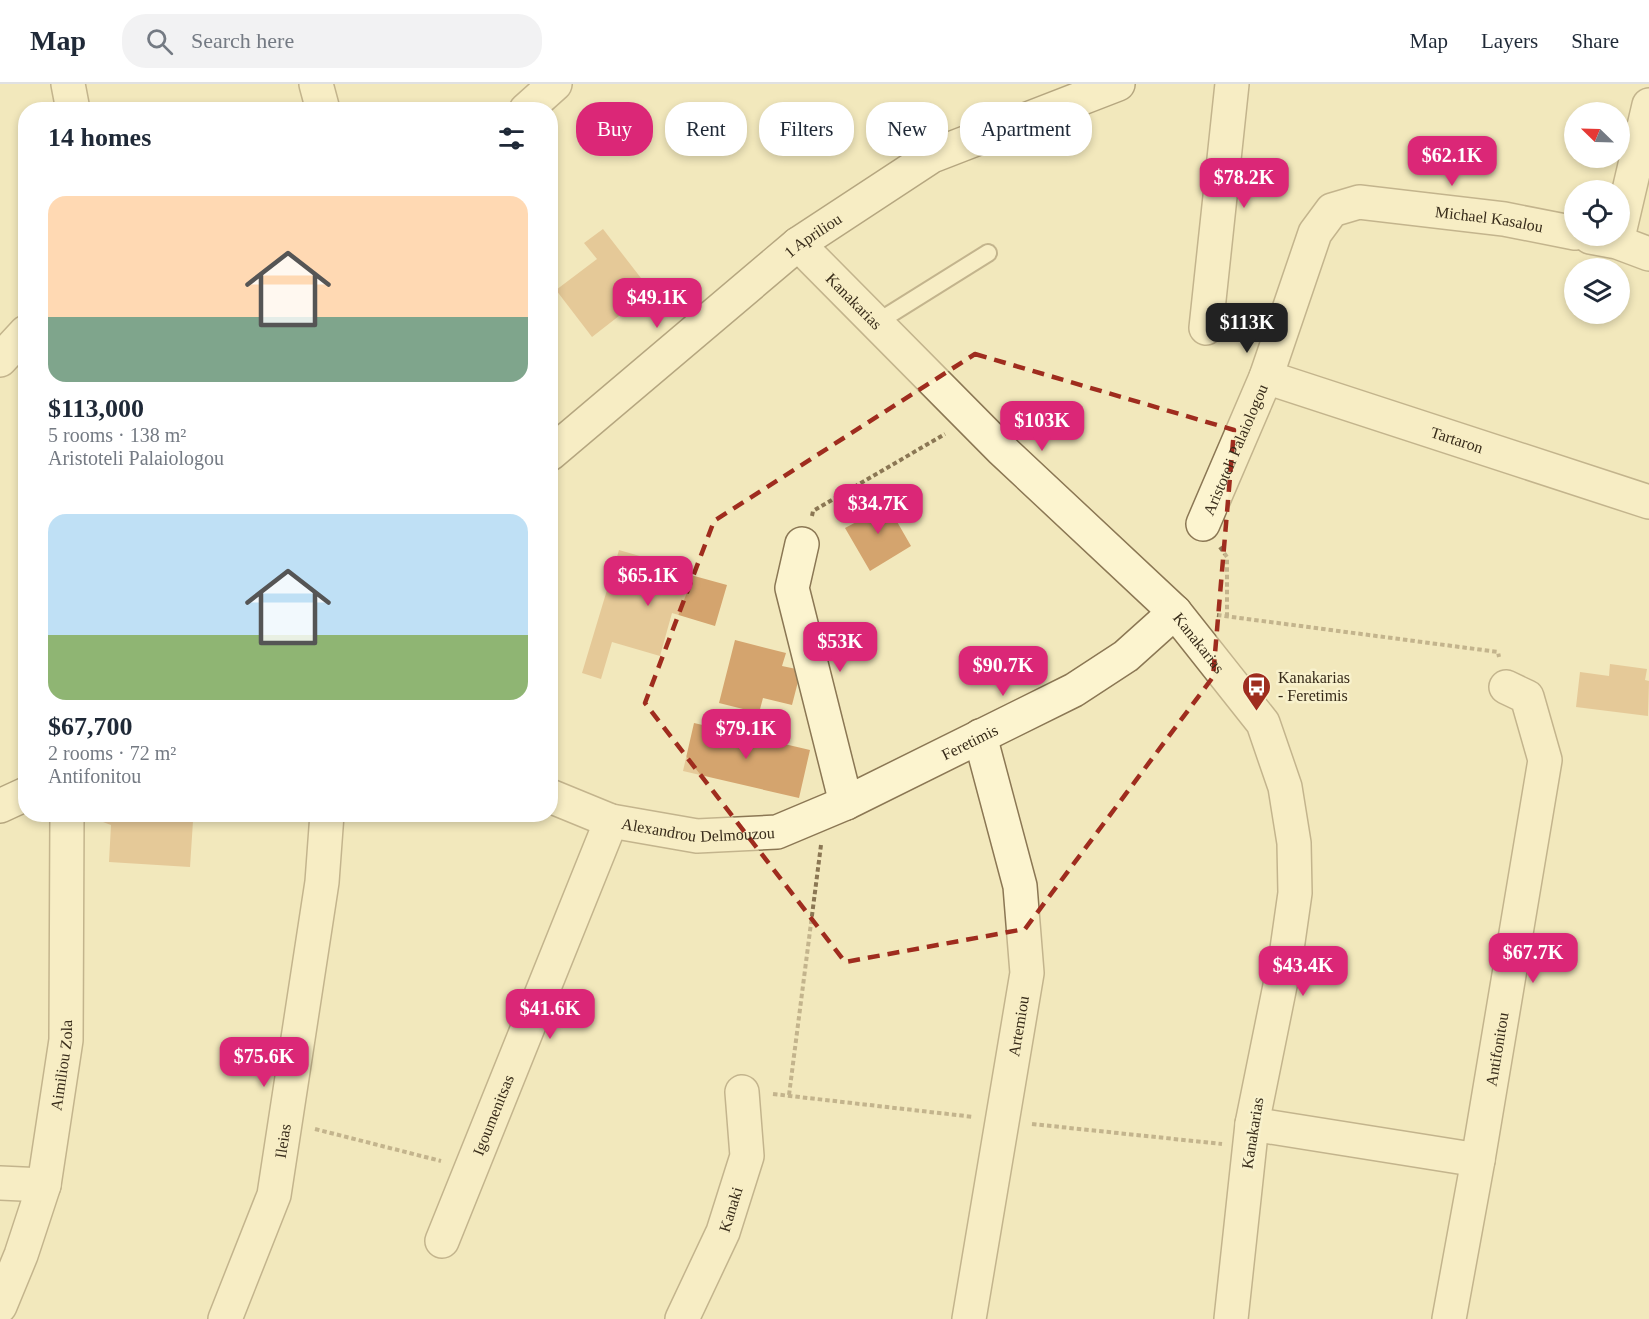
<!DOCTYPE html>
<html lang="en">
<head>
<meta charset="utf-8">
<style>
	:root { --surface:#fff; --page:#f2f2f3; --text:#1f2937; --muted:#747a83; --line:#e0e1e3; --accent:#db2777 }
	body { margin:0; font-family:"Times New Roman",serif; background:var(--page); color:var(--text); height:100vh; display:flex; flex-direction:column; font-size:22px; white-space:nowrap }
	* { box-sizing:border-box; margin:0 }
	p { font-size:20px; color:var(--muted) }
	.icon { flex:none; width:33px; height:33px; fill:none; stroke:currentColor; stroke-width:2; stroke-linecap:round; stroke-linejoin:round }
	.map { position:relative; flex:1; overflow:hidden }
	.details { position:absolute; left:18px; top:18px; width:540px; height:720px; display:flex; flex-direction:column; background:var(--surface); border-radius:24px; box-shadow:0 3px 9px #0003 }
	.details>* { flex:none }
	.banner { position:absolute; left:576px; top:18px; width:570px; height:54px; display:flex; gap:12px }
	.needle { width:39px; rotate:293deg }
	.tools { position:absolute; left:1564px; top:18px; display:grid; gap:12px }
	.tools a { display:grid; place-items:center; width:66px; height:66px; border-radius:50%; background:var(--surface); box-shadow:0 3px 9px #0003; font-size:30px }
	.price { position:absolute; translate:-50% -51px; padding:0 14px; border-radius:12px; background:var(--accent); color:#fff; font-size:20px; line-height:39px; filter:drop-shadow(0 2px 3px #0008) }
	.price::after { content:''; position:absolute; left:50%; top:36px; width:18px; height:14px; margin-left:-9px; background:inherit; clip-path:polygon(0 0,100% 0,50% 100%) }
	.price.selected { background:#222; color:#fff }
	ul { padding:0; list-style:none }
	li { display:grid; align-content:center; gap:12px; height:318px; padding:0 30px }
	li span { display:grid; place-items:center; height:186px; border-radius:18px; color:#555 }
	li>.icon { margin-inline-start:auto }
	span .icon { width:108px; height:108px; fill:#fffc; stroke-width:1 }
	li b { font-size:26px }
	h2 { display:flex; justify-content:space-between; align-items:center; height:72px; padding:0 30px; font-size:26px }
	.tag { padding:0 21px; border-radius:24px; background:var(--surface); box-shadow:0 3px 9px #0003; font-size:21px; line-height:54px }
	.tag.selected { background:var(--accent); color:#fff }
	header { display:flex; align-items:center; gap:36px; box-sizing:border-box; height:84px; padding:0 30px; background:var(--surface); border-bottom:2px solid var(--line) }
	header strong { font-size:28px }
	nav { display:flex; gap:33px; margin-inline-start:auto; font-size:21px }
	.search { width:420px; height:54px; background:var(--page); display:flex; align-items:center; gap:15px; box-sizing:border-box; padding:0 21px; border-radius:24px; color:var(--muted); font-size:22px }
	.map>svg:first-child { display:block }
</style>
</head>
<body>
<header>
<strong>Map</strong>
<div class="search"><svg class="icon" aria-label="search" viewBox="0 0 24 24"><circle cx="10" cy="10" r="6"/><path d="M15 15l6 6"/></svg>Search here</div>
<nav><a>Map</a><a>Layers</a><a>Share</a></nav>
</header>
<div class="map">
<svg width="1649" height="1235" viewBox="0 0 1649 1235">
	<rect width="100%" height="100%" fill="#f2e8bc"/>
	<path fill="#d4a46e" d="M603 145 651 207 592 253 556 206 597 175 584 159Z
		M884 415 911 462 870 487 845 444 860 436 856 430Z
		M619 466 688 486 687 490 727 501 715 542 672 529 660 572 612 558 601 595 582 589Z
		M735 556 786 569 782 582 801 586 792 621 763 614 759 629 719 619Z
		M1610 580 1647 585 1645 596 1649 597 1648 632 1576 623 1580 588 1609 592Z
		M694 639 810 666 799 714 683 687Z
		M106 730H159L193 737 190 783 109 778 111 741 103 738Z"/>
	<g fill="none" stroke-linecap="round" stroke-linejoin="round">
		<defs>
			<path id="lane" d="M876 239 988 169"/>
			<g id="street">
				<path d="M68 0 73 26"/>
				<path d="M316 0 323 26"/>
				<path d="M526 26 555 0"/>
				<path d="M1620 145 1649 21"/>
				<path d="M1590 153 1617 158 1649 170"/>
				<path id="s1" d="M798 160 1001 365 1175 528 1263 639 1285 703 1294 759 1295 809 1286 872 1252 1040 1231 1235"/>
				<path d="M1206 244 1232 0"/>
				<path d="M0 276 26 248"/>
				<path id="s2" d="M1266 293 1649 418"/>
				<path id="s3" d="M1203 440 1266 293 1315 149 1332 126 1359 118 1504 135 1575 149"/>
				<path d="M802 460 792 504 846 719"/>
				<path id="s4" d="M550 712 611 737 697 752 777 748 846 719 1074 606 1126 572 1175 528"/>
				<path d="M1252 1040 1478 1076"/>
				<path d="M0 1099 44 1101"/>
				<path id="s5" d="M442 1157 611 737"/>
				<path id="s6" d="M0 1222 21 1171 44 1101 66 956 67 730"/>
				<path id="s7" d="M225 1235 274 1111 322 798 327 730"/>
				<path id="s8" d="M682 1235 723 1148 747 1072 742 1008"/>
				<path id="s9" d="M969 1235 1027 889 1020 802 980 652"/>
				<path id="s10" d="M1449 1235 1478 1076 1545 676 1527 613 1506 603"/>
			</g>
			<g id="secondary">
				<path id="s11" d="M550 370 798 160 932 72 1118 0"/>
				<path d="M0 722 26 710"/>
			</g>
		</defs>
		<use href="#lane" stroke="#8b7754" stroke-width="20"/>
		<use href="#street" stroke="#8b7754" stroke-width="36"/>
		<use href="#secondary" stroke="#6c5837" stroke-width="36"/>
		<path stroke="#8b7754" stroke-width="4" stroke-dasharray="4.5 3" stroke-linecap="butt" d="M812 432 813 427 945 350
			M1220 463 1227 473V532
			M1217 531 1498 568 1499 573
			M773 1010 974 1033
			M789 1011 821 761
			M1032 1040 1222 1060
			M315 1045 441 1077"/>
		<use href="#lane" stroke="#fcf4cf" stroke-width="16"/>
		<use href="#street" stroke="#fcf4cf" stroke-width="33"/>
		<use href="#secondary" stroke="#fcf4cf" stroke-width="33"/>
	</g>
	<path d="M0 0H1649V1235H0ZM975 270 1234 346 1213 593 1025 845 845 878 645 619 714 437Z" fill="#f2e8bc" fill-opacity=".55" fill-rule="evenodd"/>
	<path fill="none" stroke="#9f2c1e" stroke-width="4.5" stroke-dasharray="12 8" stroke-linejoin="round" d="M975 270 1234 346 1213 593 1025 845 845 878 645 619 714 437Z"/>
	<defs>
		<symbol id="bus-pin" viewBox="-11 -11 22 30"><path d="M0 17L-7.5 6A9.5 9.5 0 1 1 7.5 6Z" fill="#9f2c1e" stroke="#f8f1cc"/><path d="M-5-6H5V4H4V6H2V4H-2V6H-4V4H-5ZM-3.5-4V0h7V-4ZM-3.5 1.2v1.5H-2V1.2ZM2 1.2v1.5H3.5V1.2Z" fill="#fff"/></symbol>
	</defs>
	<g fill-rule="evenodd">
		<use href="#bus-pin" x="1240" y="586" width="33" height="45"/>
	</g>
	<g text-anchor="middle" stroke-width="5" stroke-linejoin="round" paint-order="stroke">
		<g font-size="16" fill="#382c1a" stroke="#f8f1cc">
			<text dy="6" stroke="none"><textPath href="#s3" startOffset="500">Michael Kasalou</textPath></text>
			<text dy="6" stroke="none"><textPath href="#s11" startOffset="342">1 Apriliou</textPath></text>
			<text dy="6" stroke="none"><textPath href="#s1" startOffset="80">Kanakarias</textPath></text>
			<text dy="6" stroke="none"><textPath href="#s2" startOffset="201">Tartaron</textPath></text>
			<text dy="6" stroke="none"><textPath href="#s3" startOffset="81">Aristoteli Palaiologou</textPath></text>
			<text dy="6" stroke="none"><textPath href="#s1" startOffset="566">Kanakarias</textPath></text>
			<text dy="6" stroke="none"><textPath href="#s4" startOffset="446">Feretimis</textPath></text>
			<text dy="6" stroke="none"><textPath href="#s4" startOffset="154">Alexandrou Delmouzou</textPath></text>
			<text dy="6" stroke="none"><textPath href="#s9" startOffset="297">Artemiou</textPath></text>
			<text dy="6" stroke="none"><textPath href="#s10" startOffset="274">Antifonitou</textPath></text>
			<text dy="6" stroke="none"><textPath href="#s6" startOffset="250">Aimiliou Zola</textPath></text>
			<text dy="6" stroke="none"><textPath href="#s5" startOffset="136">Igoumenitsas</textPath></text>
			<text transform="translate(1252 1049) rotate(-81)" y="6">Kanakarias</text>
			<text dy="6" stroke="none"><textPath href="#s7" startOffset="188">Ileias</textPath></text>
			<text dy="6" stroke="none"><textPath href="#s8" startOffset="120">Kanaki</textPath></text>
		</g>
		<g font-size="16" fill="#382c1a" stroke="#f8f1cc" text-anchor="start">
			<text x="1278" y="599">Kanakarias<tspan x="1278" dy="18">- Feretimis</tspan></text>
		</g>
	</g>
</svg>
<div class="tools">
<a><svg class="needle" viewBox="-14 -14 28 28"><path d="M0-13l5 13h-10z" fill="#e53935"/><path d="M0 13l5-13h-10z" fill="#747a83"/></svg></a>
<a><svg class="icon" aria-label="locate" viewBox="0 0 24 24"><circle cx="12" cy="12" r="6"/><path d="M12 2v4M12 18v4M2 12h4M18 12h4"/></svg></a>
<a><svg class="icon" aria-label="layers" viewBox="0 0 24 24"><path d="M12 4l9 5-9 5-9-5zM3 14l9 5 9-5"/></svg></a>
</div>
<b class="price" style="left:1452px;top:103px">$62.1K</b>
<b class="price" style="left:1244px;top:125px">$78.2K</b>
<b class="price" style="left:657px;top:245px">$49.1K</b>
<b class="price selected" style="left:1247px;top:270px">$113K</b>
<b class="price" style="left:1042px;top:368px">$103K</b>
<b class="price" style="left:878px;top:451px">$34.7K</b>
<b class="price" style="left:648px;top:523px">$65.1K</b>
<b class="price" style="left:840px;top:589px">$53K</b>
<b class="price" style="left:1003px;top:613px">$90.7K</b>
<b class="price" style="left:746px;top:676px">$79.1K</b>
<b class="price" style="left:1533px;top:900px">$67.7K</b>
<b class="price" style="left:1303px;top:913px">$43.4K</b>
<b class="price" style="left:550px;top:956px">$41.6K</b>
<b class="price" style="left:264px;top:1004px">$75.6K</b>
<div class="banner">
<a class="tag selected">Buy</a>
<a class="tag">Rent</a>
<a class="tag">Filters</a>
<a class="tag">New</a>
<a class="tag">Apartment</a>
</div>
<section class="details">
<h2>14 homes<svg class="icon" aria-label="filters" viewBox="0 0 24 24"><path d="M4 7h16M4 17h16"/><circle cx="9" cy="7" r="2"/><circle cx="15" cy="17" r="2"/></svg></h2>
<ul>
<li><span style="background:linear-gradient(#ffd9b3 65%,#7fa58c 0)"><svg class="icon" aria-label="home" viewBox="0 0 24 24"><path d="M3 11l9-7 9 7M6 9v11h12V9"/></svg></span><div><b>$113,000</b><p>5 rooms · 138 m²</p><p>Aristoteli Palaiologou</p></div></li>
<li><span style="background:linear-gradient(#bfe0f5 65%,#8fb573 0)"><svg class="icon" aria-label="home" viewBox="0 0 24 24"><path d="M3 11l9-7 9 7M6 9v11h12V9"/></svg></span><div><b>$67,700</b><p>2 rooms · 72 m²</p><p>Antifonitou</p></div></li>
</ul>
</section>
</div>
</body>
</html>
